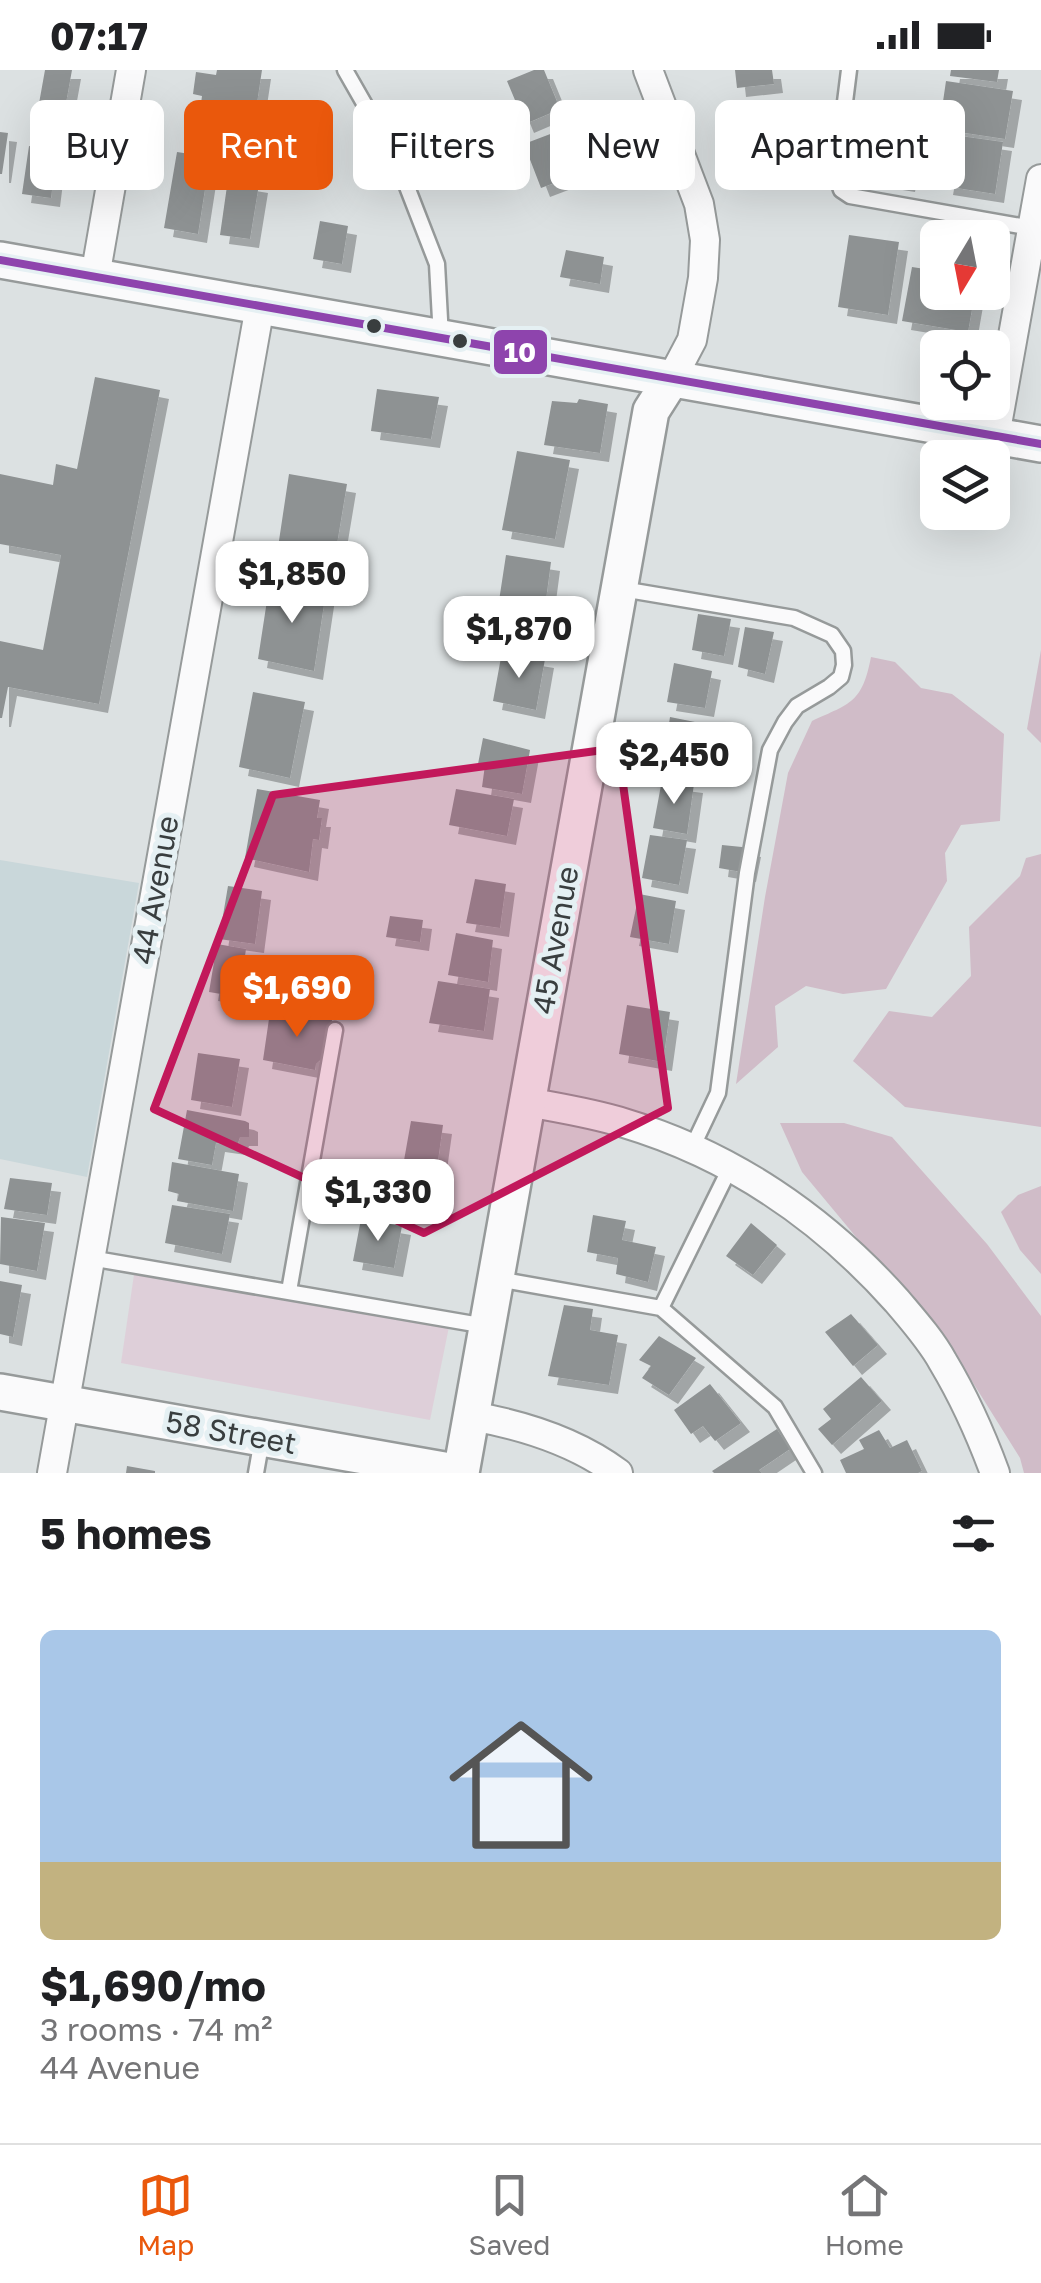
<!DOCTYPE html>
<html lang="en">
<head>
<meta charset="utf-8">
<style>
	:root { --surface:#fff; --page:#f2f2f2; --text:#202124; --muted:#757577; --line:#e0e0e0; --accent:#ea580c }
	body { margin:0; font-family:"Golos Text",sans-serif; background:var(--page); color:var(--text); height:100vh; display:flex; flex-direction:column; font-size:38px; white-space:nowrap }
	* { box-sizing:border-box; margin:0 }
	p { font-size:32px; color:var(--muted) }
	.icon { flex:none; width:55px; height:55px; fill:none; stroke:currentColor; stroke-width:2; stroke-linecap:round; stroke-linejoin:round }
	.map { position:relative; height:1403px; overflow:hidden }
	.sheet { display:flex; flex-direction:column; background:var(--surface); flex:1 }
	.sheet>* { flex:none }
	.guide { position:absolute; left:30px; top:30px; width:982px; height:90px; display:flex; gap:20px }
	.needle { width:65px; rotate:190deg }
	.controls { position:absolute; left:920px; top:150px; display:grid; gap:20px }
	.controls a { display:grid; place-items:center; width:90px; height:90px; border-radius:15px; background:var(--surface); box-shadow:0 10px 40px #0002; font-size:50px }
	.price { position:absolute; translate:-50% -85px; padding:0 22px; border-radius:20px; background:#fff; color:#222; font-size:32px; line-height:65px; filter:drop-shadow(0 2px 5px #0008) }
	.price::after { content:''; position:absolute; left:50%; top:60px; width:30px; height:22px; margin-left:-15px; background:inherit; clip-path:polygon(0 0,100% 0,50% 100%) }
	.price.current { background:var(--accent); color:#fff }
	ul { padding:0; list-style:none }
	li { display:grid; align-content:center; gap:20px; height:530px; padding:0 40px }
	li span { display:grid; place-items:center; height:310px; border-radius:15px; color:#555 }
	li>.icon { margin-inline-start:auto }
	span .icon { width:180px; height:180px; fill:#fffc; stroke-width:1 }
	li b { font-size:42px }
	h2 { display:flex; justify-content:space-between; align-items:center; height:120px; padding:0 40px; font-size:42px }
	.chip { padding:0 35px; border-radius:15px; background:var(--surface); box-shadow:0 10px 40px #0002; font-size:35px; line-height:90px }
	.chip.current { background:var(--accent); color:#fff }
	.status { display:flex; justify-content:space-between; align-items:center; height:70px; padding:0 50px; background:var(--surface); direction:ltr }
	.status svg { height:28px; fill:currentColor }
	.dock { display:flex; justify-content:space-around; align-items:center; height:140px; border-top:2px solid var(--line); background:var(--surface); font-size:28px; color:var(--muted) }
	.dock a { display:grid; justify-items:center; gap:5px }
	.dock .current { color:var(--accent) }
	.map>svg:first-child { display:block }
</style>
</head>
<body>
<div class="status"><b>07:17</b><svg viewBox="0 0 49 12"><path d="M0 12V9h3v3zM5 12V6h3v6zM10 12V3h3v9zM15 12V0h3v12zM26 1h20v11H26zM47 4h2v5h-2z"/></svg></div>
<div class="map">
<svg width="1041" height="1403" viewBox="0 0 1041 1403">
	<defs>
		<filter id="shadow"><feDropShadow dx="9" dy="9" stdDeviation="0" flood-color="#0004"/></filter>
	</defs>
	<rect width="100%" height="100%" fill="#dce1e2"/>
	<path fill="#c9d7da" d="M0 790 139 813 87 1107 0 1089Z"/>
	<path fill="#decfd9" d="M136 1191 451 1247 430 1350 121 1293Z"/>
	<path fill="#d0bcc8" d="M1041 580V673L1027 659Z
		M871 587 895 592 921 618 952 624 1004 664 1000 751 961 755 945 783 947 811 886 919 843 924 806 916 775 936 778 977 736 1014 765 827 788 703 812 651C851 633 862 633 871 587Z
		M1041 784V1057L905 1037 853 991 889 941 932 947 971 906 969 857 1020 806 1026 788Z
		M780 1053H844L892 1067 987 1174 1041 1246V1403H1024L1020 1388 960 1292 802 1102Z
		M1041 1116V1204L1020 1180 1001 1142 1018 1125Z"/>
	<path fill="#8e9293" filter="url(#shadow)" d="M45 0H72L64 44 38 39Z
		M217 0H262L257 33 234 30 227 74 196 70 202 26 193 24 196 2 216 5Z
		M534 0H544L560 39 525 54 507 11Z
		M735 0H772L774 14 737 18Z
		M951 0H999L997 12 950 6Z
		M946 11 1013 21 1005 69 939 59Z
		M574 55 591 99 541 118 524 74Z
		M0 62 8 63 2 104H0Z
		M953 65 1003 72 995 124 944 116Z
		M29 76 57 80 51 128 22 124Z
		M878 81 911 87 906 113 875 108Z
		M177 82 210 87 198 164 164 158Z
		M228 109 259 114 250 169 220 165Z
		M320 151 348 156 342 194 313 189Z
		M849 165 899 172 888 245 838 237Z
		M566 180 604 187 600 214 560 207Z
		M912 197 938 201V222H975L968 262 902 251Z
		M95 307 160 320 99 634 8 617 2 648H0V571L43 580 61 485 0 474V404L53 415 56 394 77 399Z
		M377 319 439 327 431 369 371 361Z
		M579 329 608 334 600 383 544 375 552 331 577 333Z
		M517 381 570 390 555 469 502 460Z
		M289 404 347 414 334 492 277 484Z
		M506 485 551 492 543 552 497 544Z
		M270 511 326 521 314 601 258 589Z
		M698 544 731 549 724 586 692 580Z
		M745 557 774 562 765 604 738 597Z
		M502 582 545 589 536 640 493 631Z
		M674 593 712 601 705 638 667 632Z
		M253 622 305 632 290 708 239 697Z
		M670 647 705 654 696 705 662 700Z
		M483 668 530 680 522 724 482 717 485 695 478 694Z
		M662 710 694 714 687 764 653 758Z
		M257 719 320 730 317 748H322L319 770 313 769 309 802 245 788Z
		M456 719 514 729 507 766 449 755Z
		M650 765 687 770 679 815 642 808Z
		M722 775 752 778 747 803 719 798Z
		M475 809 506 814 500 858 466 853Z
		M228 816 262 821 255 874 219 869Z
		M639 824 676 831 669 874 630 867Z
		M390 846 423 850 420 872 386 867Z
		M456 863 493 870 488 912 448 905Z
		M217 874 246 879 239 927 209 922Z
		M438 911 490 919 484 961 429 953Z
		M627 935 670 942 663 992 619 984Z
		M270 942 332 950 328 983 316 994 315 1000 263 990Z
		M198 983 240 989 232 1037 191 1030Z
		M187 1040 245 1051 249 1053V1067H240L237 1076 216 1073 212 1095 178 1089Z
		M411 1051 443 1055 434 1119 400 1113Z
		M172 1092 239 1104 233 1141 177 1131 179 1124 168 1121Z
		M10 1108 52 1113 47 1145 4 1139Z
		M172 1135 230 1144 222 1184 165 1173Z
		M593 1145 626 1151 622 1170 656 1177 648 1212 616 1204 618 1188 587 1182Z
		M1 1147 45 1153 37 1201 0 1194Z
		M361 1149 402 1156 394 1198 353 1191Z
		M751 1153 777 1175 753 1205 726 1186Z
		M0 1211 22 1215 13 1267 0 1264Z
		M564 1235 593 1239 590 1260 618 1265 609 1315 548 1306Z
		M851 1244 878 1275 853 1296 825 1262Z
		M659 1266 696 1288 669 1325 642 1308 651 1296 639 1290Z
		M861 1307 882 1331 832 1375 818 1359 831 1349 823 1339Z
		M710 1314 741 1353 715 1371 703 1356 691 1364 674 1340Z
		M777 1359 790 1379 759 1400 762 1403H714L712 1401Z
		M879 1360 890 1378 907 1370 922 1401 918 1403H846L840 1390 864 1379 859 1370Z
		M127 1396 155 1401V1403H126Z"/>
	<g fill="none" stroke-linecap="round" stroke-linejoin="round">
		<defs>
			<path id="service" d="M345 0 397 91 437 194 441 268
				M849 0 836 104 841 120 850 126 1032 158
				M622 519 794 548 832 565 843 581 844 595 841 607 829 617 797 636 785 652 770 680 747 803 718 1023 692 1078
				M90 1188 486 1256
				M497 1209 661 1238 775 1337 814 1403
				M289 1221 335 960
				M661 1238 730 1098
				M256 1403 262 1369"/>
			<path id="minor" d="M648 0 699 134 705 170 703 208 692 270 672 308
				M95 207 131 0
				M995 366 1041 109
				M527 1032C559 1038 592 1043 624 1053 731 1085 823 1148 897 1231 913 1250 931 1270 943 1292 964 1327 981 1365 995 1403
				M471 1346C523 1355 575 1371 618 1403
				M52 1403 260 236"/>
			<path id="tertiary" d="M0 190 1041 374
				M0 1322 461 1403 651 341 672 308"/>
		</defs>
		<use href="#service" stroke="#969a9a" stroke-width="19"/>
		<use href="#minor" stroke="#969a9a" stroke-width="32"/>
		<use href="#tertiary" stroke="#969a9a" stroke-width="40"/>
		<use href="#service" stroke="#fafafb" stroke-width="14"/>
		<use href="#minor" stroke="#fafafb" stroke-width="28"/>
		<use href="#tertiary" stroke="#fafafb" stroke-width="35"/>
		<defs>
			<path id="bus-1" d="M0 190 1041 374"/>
		</defs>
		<use href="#bus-1" stroke="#e5f0f3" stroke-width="15"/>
		<use href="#bus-1" stroke="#8e44ad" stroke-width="8"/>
	</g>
	<path fill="#c2185b" fill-opacity="0.2" stroke="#c2185b" stroke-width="8" stroke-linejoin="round" d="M618 678 668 1038 424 1163 154 1039 273 725Z"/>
	<g fill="#393e3f" stroke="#e5f0f3" stroke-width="4">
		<circle cx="374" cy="256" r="9"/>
		<circle cx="460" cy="271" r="9"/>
	</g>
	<g text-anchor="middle" stroke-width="10" stroke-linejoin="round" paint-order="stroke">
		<g font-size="30" fill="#393e3f" stroke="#e5f0f3">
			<text transform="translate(156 820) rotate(-80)" y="10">44 Avenue</text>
			<text transform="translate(556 870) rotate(-80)" y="10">45 Avenue</text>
			<text transform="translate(231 1363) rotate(10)" y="10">58 Street</text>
		</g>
	</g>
	<rect stroke="#e5f0f3" stroke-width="4" x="492" y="258" width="57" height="48" rx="10" fill="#8e44ad"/>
	<g font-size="28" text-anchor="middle" font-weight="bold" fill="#fff">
		<text x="520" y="292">10</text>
	</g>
</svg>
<div class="controls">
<a><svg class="needle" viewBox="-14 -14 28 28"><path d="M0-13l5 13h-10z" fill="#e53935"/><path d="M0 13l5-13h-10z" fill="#757577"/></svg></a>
<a><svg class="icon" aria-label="locate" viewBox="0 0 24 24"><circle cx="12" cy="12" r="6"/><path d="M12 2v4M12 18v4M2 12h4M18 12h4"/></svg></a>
<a><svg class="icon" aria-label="layers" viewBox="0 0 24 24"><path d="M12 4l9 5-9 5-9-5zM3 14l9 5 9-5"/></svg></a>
</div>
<b class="price" style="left:292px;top:556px">$1,850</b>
<b class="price" style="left:519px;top:611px">$1,870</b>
<b class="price" style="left:674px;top:737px">$2,450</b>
<b class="price current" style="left:297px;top:970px">$1,690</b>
<b class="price" style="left:378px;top:1174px">$1,330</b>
<div class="guide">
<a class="chip">Buy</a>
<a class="chip current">Rent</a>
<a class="chip">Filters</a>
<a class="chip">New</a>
<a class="chip">Apartment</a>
</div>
</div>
<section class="sheet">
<h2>5 homes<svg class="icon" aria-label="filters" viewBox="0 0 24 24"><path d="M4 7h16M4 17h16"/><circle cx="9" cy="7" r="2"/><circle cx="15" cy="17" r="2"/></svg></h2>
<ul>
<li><span style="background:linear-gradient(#a9c7e8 75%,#c2b280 0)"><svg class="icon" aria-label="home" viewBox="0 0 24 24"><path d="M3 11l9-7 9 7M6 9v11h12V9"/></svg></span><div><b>$1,690/mo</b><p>3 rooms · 74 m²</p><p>44 Avenue</p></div></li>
</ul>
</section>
<nav class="dock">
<a class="current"><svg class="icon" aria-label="map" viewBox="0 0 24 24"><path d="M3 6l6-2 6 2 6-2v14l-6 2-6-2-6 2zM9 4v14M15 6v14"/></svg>Map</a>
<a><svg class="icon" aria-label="saved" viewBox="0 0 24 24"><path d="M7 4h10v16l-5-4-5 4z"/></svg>Saved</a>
<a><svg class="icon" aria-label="home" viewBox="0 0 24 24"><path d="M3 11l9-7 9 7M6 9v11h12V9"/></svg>Home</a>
</nav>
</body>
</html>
